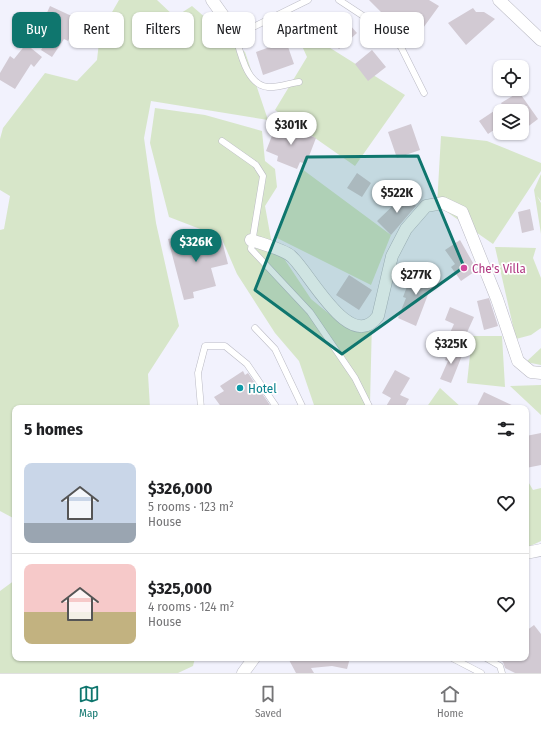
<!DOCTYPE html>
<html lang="en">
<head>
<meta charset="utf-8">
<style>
	:root { --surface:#fff; --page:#f6f6f6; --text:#202124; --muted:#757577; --line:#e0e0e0; --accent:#0f766e }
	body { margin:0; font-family:"Fira Sans Condensed",sans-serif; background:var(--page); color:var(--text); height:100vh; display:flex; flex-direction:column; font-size:15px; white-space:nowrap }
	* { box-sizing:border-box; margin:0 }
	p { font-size:13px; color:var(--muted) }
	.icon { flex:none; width:22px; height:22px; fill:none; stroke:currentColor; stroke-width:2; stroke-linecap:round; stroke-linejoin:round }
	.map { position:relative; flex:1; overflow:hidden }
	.drawer { position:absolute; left:12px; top:405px; width:517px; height:256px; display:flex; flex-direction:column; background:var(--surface); border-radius:8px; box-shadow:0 1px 3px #0004 }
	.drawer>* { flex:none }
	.hud { position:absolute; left:12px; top:12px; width:517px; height:36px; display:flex; gap:8px }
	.controls { position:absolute; left:493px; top:60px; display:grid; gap:8px }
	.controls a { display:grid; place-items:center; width:36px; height:36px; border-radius:8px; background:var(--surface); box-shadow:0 1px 3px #0004; font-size:20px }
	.price { position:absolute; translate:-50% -34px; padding:0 9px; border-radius:14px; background:#fff; color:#222; font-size:13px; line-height:26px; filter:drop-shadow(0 1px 2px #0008) }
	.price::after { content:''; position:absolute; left:50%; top:24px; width:12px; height:9px; margin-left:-6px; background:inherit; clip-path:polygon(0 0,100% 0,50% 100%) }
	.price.current { background:var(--accent); color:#fff }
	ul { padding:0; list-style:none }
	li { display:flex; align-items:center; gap:12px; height:100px; padding:0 12px }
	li+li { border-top:1px solid var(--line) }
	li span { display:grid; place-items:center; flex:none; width:112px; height:80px; border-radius:8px; color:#555 }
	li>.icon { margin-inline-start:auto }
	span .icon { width:48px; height:48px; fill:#fffc; stroke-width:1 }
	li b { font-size:17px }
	h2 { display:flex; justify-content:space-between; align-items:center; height:48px; padding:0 12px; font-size:17px }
	.pill { padding:0 14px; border-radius:8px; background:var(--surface); box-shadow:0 1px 3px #0004; font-size:14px; line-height:36px }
	.pill.current { background:var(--accent); color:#fff }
	.tabs { display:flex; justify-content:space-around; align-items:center; height:56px; border-top:1px solid var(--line); background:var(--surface); font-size:11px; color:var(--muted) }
	.tabs a { display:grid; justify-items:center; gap:2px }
	.tabs .current { color:var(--accent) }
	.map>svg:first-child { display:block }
</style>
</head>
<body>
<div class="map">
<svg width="541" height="673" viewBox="0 0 541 673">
	<rect width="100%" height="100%" fill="#f2f2fd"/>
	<path fill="#d7e6c9" d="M119 0H157L175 17 192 6 245 52 268 120 151 101 144 138 156 223 179 326 148 374 150 408H15V519L0 511V230L4 229 10 196 0 190V139L3 128 45 73 77 81 97 60 100 33Z
		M292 24 405 95 355 166 275 110 307 57Z
		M155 108 205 115 262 131 265 161 275 169 277 187 265 206 271 239 311 299 344 326H360L372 320 370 404 372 408H315L299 361 275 333 237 274 221 237 169 217 150 143Z
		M441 136 487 141 541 163V171L493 244 437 205Z
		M302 169 391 235 371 285 277 238Z
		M541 174V201L537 196 541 203V234L534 190Z
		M495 247 536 248 533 258 541 278V328L531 335 516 339Z
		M472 336H502L505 387 467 383Z
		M541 348V365L526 362Z
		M541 385V415L510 386Z
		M440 388 462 408H426Z
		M526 478 533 490 541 488V541L526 548Z
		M15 580V658H195L193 666 178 673H0V591Z"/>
	<path fill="#d2cad3" d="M369 0H429L439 6 418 35 383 14Z
		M50 6 78 19 68 41 64 39 52 57 41 50 52 34 40 28Z
		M473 8 476 12H484L495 19 466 45 448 23Z
		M342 16 357 33 339 49 324 33Z
		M286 41 294 64 263 75 256 52Z
		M26 44 42 57 34 67 31 64 15 89 0 80V73L10 56 14 59Z
		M372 50 386 67 368 81 355 64Z
		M519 92 538 119 522 131V111H506L501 103Z
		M500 107V126L488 134 479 121Z
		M277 123 316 138 306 164 300 162 297 169 277 161 278 156 266 151Z
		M411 124 420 150 397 158 388 132Z
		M357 173 371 183 362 197 347 188Z
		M405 194 416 206 391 235 377 221Z
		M530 209 534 230 522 233 518 212Z
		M192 233 195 244 221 237 228 264 211 268 216 286 193 292 194 298 184 300 168 239Z
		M460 240 477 270 461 281 451 267 455 264 445 250Z
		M414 268 435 276 416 326 398 318 406 298 403 297Z
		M349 275 372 290 359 310 336 295Z
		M489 298 498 326 484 330 477 301Z
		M450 307 474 317 459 350 445 344 454 324 445 320Z
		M450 348 463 353 451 383 440 379 448 361 445 360Z
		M395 370 410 378 400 395 409 399 404 408H385L391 398 382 393Z
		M243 371 245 375 248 373 272 408H222L214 397 224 391 220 386Z
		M484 392 518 408H476Z
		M541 433V465L526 468V436Z
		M534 625 541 634V673H515L505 668 503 662 495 658H526V631Z
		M288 658H350L347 669 332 666 311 668 314 673H296Z"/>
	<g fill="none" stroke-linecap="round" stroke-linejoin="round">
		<defs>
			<path id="lane" d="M339 0 383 29 401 47 424 93
				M299 82C290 83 278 88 268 87 245 85 240 49 234 31L249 29 308 0
				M222 141 256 165 263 176 251 249 310 312 355 378 370 408
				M255 328 275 349 303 408
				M201 408 198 373 205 346H225L247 364 277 408
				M452 658 481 673
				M486 658 500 666 502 673"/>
			<path id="street" d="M212 0 234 31
				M499 0 541 40
				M251 240C262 244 283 249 291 256 309 271 350 355 378 316L392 256 406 229 426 206 443 203 462 212 497 299 518 361 531 372 541 373
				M526 553 541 550
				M243 673 254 658"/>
		</defs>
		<use href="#lane" stroke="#babac4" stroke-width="7"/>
		<use href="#street" stroke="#babac4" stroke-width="13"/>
		<use href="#lane" stroke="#fff" stroke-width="6"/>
		<use href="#street" stroke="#fff" stroke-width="12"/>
	</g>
	<path fill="#0f766e" fill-opacity="0.2" stroke="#0f766e" stroke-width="3" stroke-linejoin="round" d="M418 156 464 267 342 354 255 290 307 157Z"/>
	<circle fill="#d1479c" stroke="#fff" stroke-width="1.5" cx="464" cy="268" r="4"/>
	<circle fill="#0f9aa8" stroke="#fff" stroke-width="1.5" cx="240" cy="388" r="4"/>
	<g text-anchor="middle" stroke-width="3.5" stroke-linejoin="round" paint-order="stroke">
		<g font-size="13" fill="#b23c85" stroke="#fff" text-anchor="start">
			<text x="472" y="273">Che's Villa</text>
		</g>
		<g font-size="13" fill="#0d838f" stroke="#fff" text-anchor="start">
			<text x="248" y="393">Hotel</text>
		</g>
	</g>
</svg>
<div class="controls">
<a><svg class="icon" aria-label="locate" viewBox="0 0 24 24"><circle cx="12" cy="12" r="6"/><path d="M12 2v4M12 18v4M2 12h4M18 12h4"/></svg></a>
<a><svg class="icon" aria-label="layers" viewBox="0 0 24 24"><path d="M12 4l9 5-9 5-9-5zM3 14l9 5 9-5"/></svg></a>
</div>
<b class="price" style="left:291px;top:146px">$301K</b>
<b class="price" style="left:397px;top:214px">$522K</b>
<b class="price current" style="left:196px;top:263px">$326K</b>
<b class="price" style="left:416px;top:296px">$277K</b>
<b class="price" style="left:451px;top:365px">$325K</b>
<div class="hud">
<a class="pill current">Buy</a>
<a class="pill">Rent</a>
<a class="pill">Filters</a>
<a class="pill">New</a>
<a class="pill">Apartment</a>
<a class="pill">House</a>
</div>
<section class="drawer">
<h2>5 homes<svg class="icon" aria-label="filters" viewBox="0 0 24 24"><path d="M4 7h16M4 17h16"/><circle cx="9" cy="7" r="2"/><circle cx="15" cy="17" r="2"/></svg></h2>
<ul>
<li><span style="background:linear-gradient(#c9d6e8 75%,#9aa5b1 0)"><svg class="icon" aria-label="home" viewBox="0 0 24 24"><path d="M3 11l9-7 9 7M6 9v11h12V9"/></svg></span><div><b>$326,000</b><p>5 rooms · 123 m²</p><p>House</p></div><svg class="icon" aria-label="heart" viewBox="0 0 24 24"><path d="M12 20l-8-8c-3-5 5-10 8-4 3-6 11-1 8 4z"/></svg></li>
<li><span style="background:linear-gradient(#f6c9c9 60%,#c2b280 0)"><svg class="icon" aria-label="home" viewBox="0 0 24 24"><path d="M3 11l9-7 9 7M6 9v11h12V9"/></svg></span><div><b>$325,000</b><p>4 rooms · 124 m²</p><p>House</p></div><svg class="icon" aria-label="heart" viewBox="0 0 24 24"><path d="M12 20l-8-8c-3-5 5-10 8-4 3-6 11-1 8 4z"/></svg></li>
</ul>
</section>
</div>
<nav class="tabs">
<a class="current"><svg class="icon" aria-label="map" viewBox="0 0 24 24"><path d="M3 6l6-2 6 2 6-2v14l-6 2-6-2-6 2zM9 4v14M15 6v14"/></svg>Map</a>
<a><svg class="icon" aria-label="saved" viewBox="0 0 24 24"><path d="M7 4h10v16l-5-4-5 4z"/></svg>Saved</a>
<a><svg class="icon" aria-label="home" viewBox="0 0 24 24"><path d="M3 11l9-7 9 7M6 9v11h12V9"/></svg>Home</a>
</nav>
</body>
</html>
